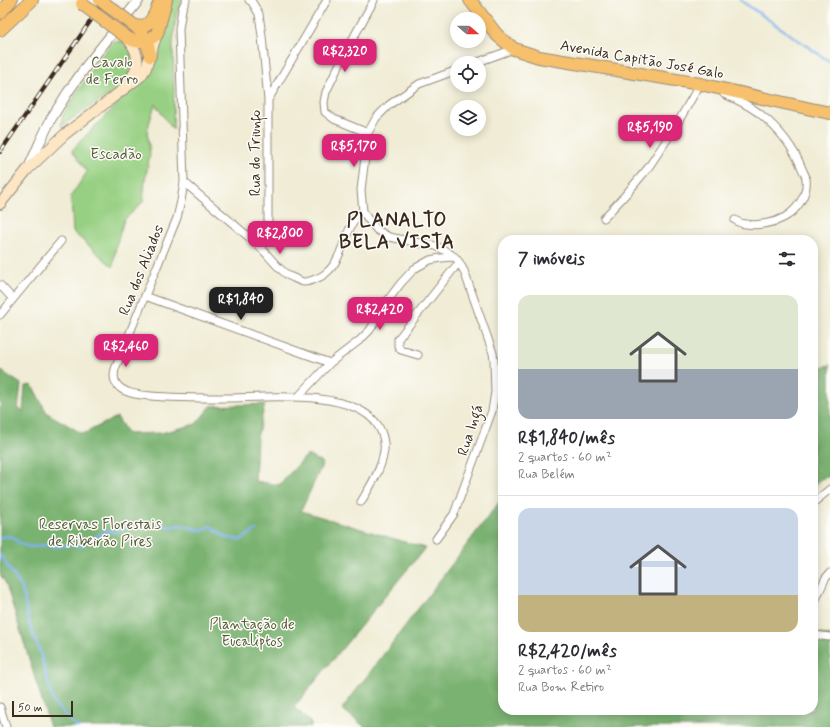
<!DOCTYPE html>
<html lang="pt">
<head>
<meta charset="utf-8">
<style>
	:root { --surface:#fff; --page:#f7f7f7; --text:#2b2b33; --muted:#7c7c81; --line:#e1e1e2; --accent:#db2777 }
	body { margin:0; font-family:Mynerve,sans-serif; background:var(--page); color:var(--text); height:100vh; display:flex; flex-direction:column; font-size:15px; white-space:nowrap }
	* { box-sizing:border-box; margin:0 }
	p { font-size:13px; color:var(--muted) }
	.icon { flex:none; width:22px; height:22px; fill:none; stroke:currentColor; stroke-width:2; stroke-linecap:round; stroke-linejoin:round }
	.map { position:relative; flex:1; overflow:hidden }
	.side { position:absolute; left:498px; top:235px; width:320px; height:480px; display:flex; flex-direction:column; background:var(--surface); border-radius:16px; box-shadow:0 2px 10px #0003 }
	.side>* { flex:none }
	.needle { width:26px; rotate:110deg }
	.buttons { position:absolute; left:450px; top:12px; display:grid; gap:8px }
	.buttons a { display:grid; place-items:center; width:36px; height:36px; border-radius:50%; background:var(--surface); box-shadow:0 2px 10px #0003; font-size:20px }
	.scale { position:absolute; left:12px; bottom:10px; width:61px; box-sizing:border-box; padding-left:4px; border:2px solid #3b2a1e; border-top:0; font-size:11px; line-height:14px; white-space:nowrap; color:#3b2a1e; -webkit-text-stroke:3px #fdfcf7; paint-order:stroke }
	.price { position:absolute; translate:-50% -34px; padding:0 9px; border-radius:8px; background:var(--accent); color:#fff; font-size:13px; line-height:26px; filter:drop-shadow(0 1px 2px #0008) }
	.price::after { content:''; position:absolute; left:50%; top:24px; width:12px; height:9px; margin-left:-6px; background:inherit; clip-path:polygon(0 0,100% 0,50% 100%) }
	.price.on { background:#222; color:#fff }
	ul { padding:0; list-style:none }
	li { display:grid; align-content:center; gap:8px; height:212px; padding:0 20px }
	li+li { border-top:1px solid var(--line) }
	li span { display:grid; place-items:center; height:124px; border-radius:12px; color:#555 }
	li>.icon { margin-inline-start:auto }
	span .icon { width:72px; height:72px; fill:#fffc; stroke-width:1 }
	li b { font-size:17px }
	h2 { display:flex; justify-content:space-between; align-items:center; height:48px; padding:0 20px; font-size:17px }
	.map>svg:first-child { display:block }
</style>
</head>
<body>
<div class="map">
<svg width="830" height="727" viewBox="0 0 830 727">
	<rect width="100%" height="100%" fill="#fdfcf7"/>
	<filter id="ink" filterUnits="userSpaceOnUse"><feTurbulence type="fractalNoise" baseFrequency=".025" numOctaves="2"/><feDisplacementMap in="SourceGraphic" scale="8" xChannelSelector="R" yChannelSelector="G"/><feConvolveMatrix kernelMatrix="1 2 1 2 8 2 1 2 1" color-interpolation-filters="sRGB"/></filter>
	<filter id="wash" filterUnits="userSpaceOnUse"><feTurbulence type="fractalNoise" baseFrequency=".012" numOctaves="4" result="noise"/><feDisplacementMap in="SourceGraphic" scale="16" xChannelSelector="R" yChannelSelector="G"/><feGaussianBlur stdDeviation="0.9" result="paint"/><feColorMatrix in="noise" values="0 0 0 0 0 0 0 0 0 0 0 0 0 0 0 0 0 1.4 0 .05"/><feComposite in="paint" operator="in"/></filter>
	<g filter="url(#wash)">
		<rect width="100%" height="100%" fill="#f0ecd5"/>
		<path fill="#98d083" stroke="#6a7d50" d="M170 0H183L176 15 173 45 174 81 173 130 155 104 147 131 150 154 145 181 143 202 124 220 116 246 113 267 73 232 71 196 87 172 72 150 105 116 149 73 157 50Z
			M113 41 123 42 131 51 132 66 125 81 115 91 61 126 63 115 94 66Z"/>
		<path fill="#7ab271" stroke="#5a6e48" d="M830 365V476L821 479 813 488V370Z
			M0 370 21 384 18 409 23 411 25 386 32 385 47 413 83 434 117 417 128 434 161 433 196 424 211 406 265 404 257 438 255 481 279 485 307 455 323 463 301 511 425 548 294 707 311 723V727H50L6 584 0 574Z
			M503 497V710H813V632L830 636V727H365L342 709Z"/>
		<g fill="none" stroke-linecap="round" stroke-linejoin="round">
			<path stroke="#80b2ec" stroke-width="2.5" d="M740 0 830 62
				M0 538 5 536 12 537 21 544 30 547 45 545 54 547 75 544 81 547 88 540 106 531 116 532 122 528 136 525 151 526 164 525 171 527 180 525 193 528 203 531 210 526 227 538 241 540 256 530
				M0 555 22 588 29 623 40 652 53 702 75 726 79 727"/>
		</g>
	</g>
	<g filter="url(#ink)">
		<g fill="none" stroke-linecap="round" stroke-linejoin="round">
			<defs>
				<path id="minor" d="M186 0 182 9 179 29 184 182 181 201 177 218 115 369C114 374 113 378 116 383 122 394 140 395 151 396 175 398 200 398 224 398 265 398 350 388 377 424 383 433 386 445 383 456 380 472 369 488 361 502
					M249 0 252 2 259 14 262 36 268 100
					M475 63 514 49
					M724 94C736 99 748 105 759 113 778 128 794 147 803 171 804 173 806 176 806 179 808 195 797 210 785 217 774 223 759 226 746 224 742 224 738 222 735 220
					M368 133 334 119 325 112 324 102 326 92 343 57 374 0
					M184 182C209 204 236 225 261 248 270 257 278 269 289 276 292 277 301 282 304 282 309 282 322 277 326 273 345 258 343 227 363 211
					M604 218 627 193 648 168 674 129 700 84
					M262 249 268 221V100L327 0
					M0 285 13 299
					M145 296 330 363
					M0 315 61 241
					M418 355 401 350 398 346V339L459 262
					M298 397 330 363 360 340 370 330 388 300 401 283 414 269 430 260 441 258 454 257
					M813 503 830 489
					M436 539 454 514 492 411 495 392 494 360 493 353 464 271 459 262 455 257 444 250 436 246 389 237 377 230 367 218 363 211 361 190 368 133 376 118 389 105 419 84 457 70
					M813 606 825 579 830 573
					M813 635 830 637
					M0 707 6 727"/>
				<path id="tertiary" d="M28 169 40 142 51 119 68 92 87 65 139 0"/>
				<path id="secondary" d="M127 85C139 67 142 57 128 39
					M0 204 27 170 65 134 141 76 146 68 157 34"/>
				<path id="primary" d="M470 0 497 35 514 49 539 57 700 84 811 109 830 113
					M131 23C144 32 148 41 150 56
					M137 27C152 26 154 15 159 4
					M125 36C137 45 147 42 157 34L166 0"/>
				<path id="trunk" d="M0 13 11 0
					M0 30 32 0"/>
			</defs>
			<use href="#minor" stroke="#968b7a" stroke-width="9"/>
			<use href="#tertiary" stroke="#968b7a" stroke-width="11"/>
			<use href="#secondary" stroke="#968b7a" stroke-width="12"/>
			<use href="#primary" stroke="#968b7a" stroke-width="14"/>
			<use href="#trunk" stroke="#968b7a" stroke-width="14"/>
			<use href="#minor" stroke="#fff" stroke-width="7"/>
			<use href="#tertiary" stroke="#fff" stroke-width="9"/>
			<use href="#secondary" stroke="#fce6c4" stroke-width="10"/>
			<use href="#primary" stroke="#f7c06c" stroke-width="12"/>
			<use href="#trunk" stroke="#f7c06c" stroke-width="12"/>
			<defs>
				<path id="rail" d="M0 152 105 0"/>
			</defs>
			<use href="#rail" stroke="#3b2a1e" stroke-width="4"/>
			<use href="#rail" stroke="#fdfcf7" stroke-width="2.5" stroke-dasharray="8" stroke-linecap="butt"/>
			<defs>
				<path id="primary-bridge" d="M100 0 131 23
					M82 4 125 36"/>
			</defs>
			<use href="#primary-bridge" stroke="#968b7a" stroke-width="14" stroke-linecap="butt"/>
			<use href="#primary-bridge" stroke="#f7c06c" stroke-width="12"/>
		</g>
	</g>
	<g text-anchor="middle" stroke-width="3" stroke-linejoin="round" paint-order="stroke">
		<g font-size="15" fill="#3b2a1e" stroke="#fdfcf7">
			<text transform="translate(642 59) rotate(10)" y="5">Avenida Capitão José Galo</text>
			<text transform="translate(255 153) rotate(-90)" y="5">Rua do Triunfo</text>
			<text transform="translate(141 270) rotate(-68)" y="5">Rua dos Aliados</text>
			<text transform="translate(470 430) rotate(-72)" y="5">Rua Ingá</text>
		</g>
		<g font-size="15" fill="#575c3c" stroke="#fdfcf7">
			<text x="112" y="67">Cavalo<tspan x="112" dy="17">de Ferro</tspan></text>
			<text x="116" y="159">Escadão</text>
			<text x="100" y="529">Reservas Florestais<tspan x="100" dy="17">de Ribeirão Pires</tspan></text>
			<text x="252" y="629">Plantação de<tspan x="252" dy="17">Eucaliptos</tspan></text>
		</g>
		<g font-size="19" font-weight="bold" letter-spacing="1" fill="#3b2a1e" stroke="#fdfcf7">
			<text x="397" y="226">PLANALTO<tspan x="397" dy="22">BELA VISTA</tspan></text>
		</g>
	</g>
</svg>
<div class="buttons">
<a><svg class="needle" viewBox="-14 -14 28 28"><path d="M0-13l5 13h-10z" fill="#e53935"/><path d="M0 13l5-13h-10z" fill="#7c7c81"/></svg></a>
<a><svg class="icon" aria-label="locate" viewBox="0 0 24 24"><circle cx="12" cy="12" r="6"/><path d="M12 2v4M12 18v4M2 12h4M18 12h4"/></svg></a>
<a><svg class="icon" aria-label="layers" viewBox="0 0 24 24"><path d="M12 4l9 5-9 5-9-5zM3 14l9 5 9-5"/></svg></a>
</div>
<div class="scale">50 m</div>
<b class="price" style="left:345px;top:73px">R$2,320</b>
<b class="price" style="left:650px;top:149px">R$5,190</b>
<b class="price" style="left:354px;top:168px">R$5,170</b>
<b class="price" style="left:280px;top:255px">R$2,800</b>
<b class="price on" style="left:241px;top:321px">R$1,840</b>
<b class="price" style="left:380px;top:331px">R$2,420</b>
<b class="price" style="left:126px;top:368px">R$2,460</b>
<section class="side">
<h2>7 imóveis<svg class="icon" aria-label="filters" viewBox="0 0 24 24"><path d="M4 7h16M4 17h16"/><circle cx="9" cy="7" r="2"/><circle cx="15" cy="17" r="2"/></svg></h2>
<ul>
<li><span style="background:linear-gradient(#dfe7d0 60%,#9aa5b1 0)"><svg class="icon" aria-label="home" viewBox="0 0 24 24"><path d="M3 11l9-7 9 7M6 9v11h12V9"/></svg></span><div><b>R$1,840/mês</b><p>2 quartos · 60 m²</p><p>Rua Belém</p></div></li>
<li><span style="background:linear-gradient(#c9d6e8 70%,#c2b280 0)"><svg class="icon" aria-label="home" viewBox="0 0 24 24"><path d="M3 11l9-7 9 7M6 9v11h12V9"/></svg></span><div><b>R$2,420/mês</b><p>2 quartos · 60 m²</p><p>Rua Bom Retiro</p></div></li>
</ul>
</section>
</div>
</body>
</html>
